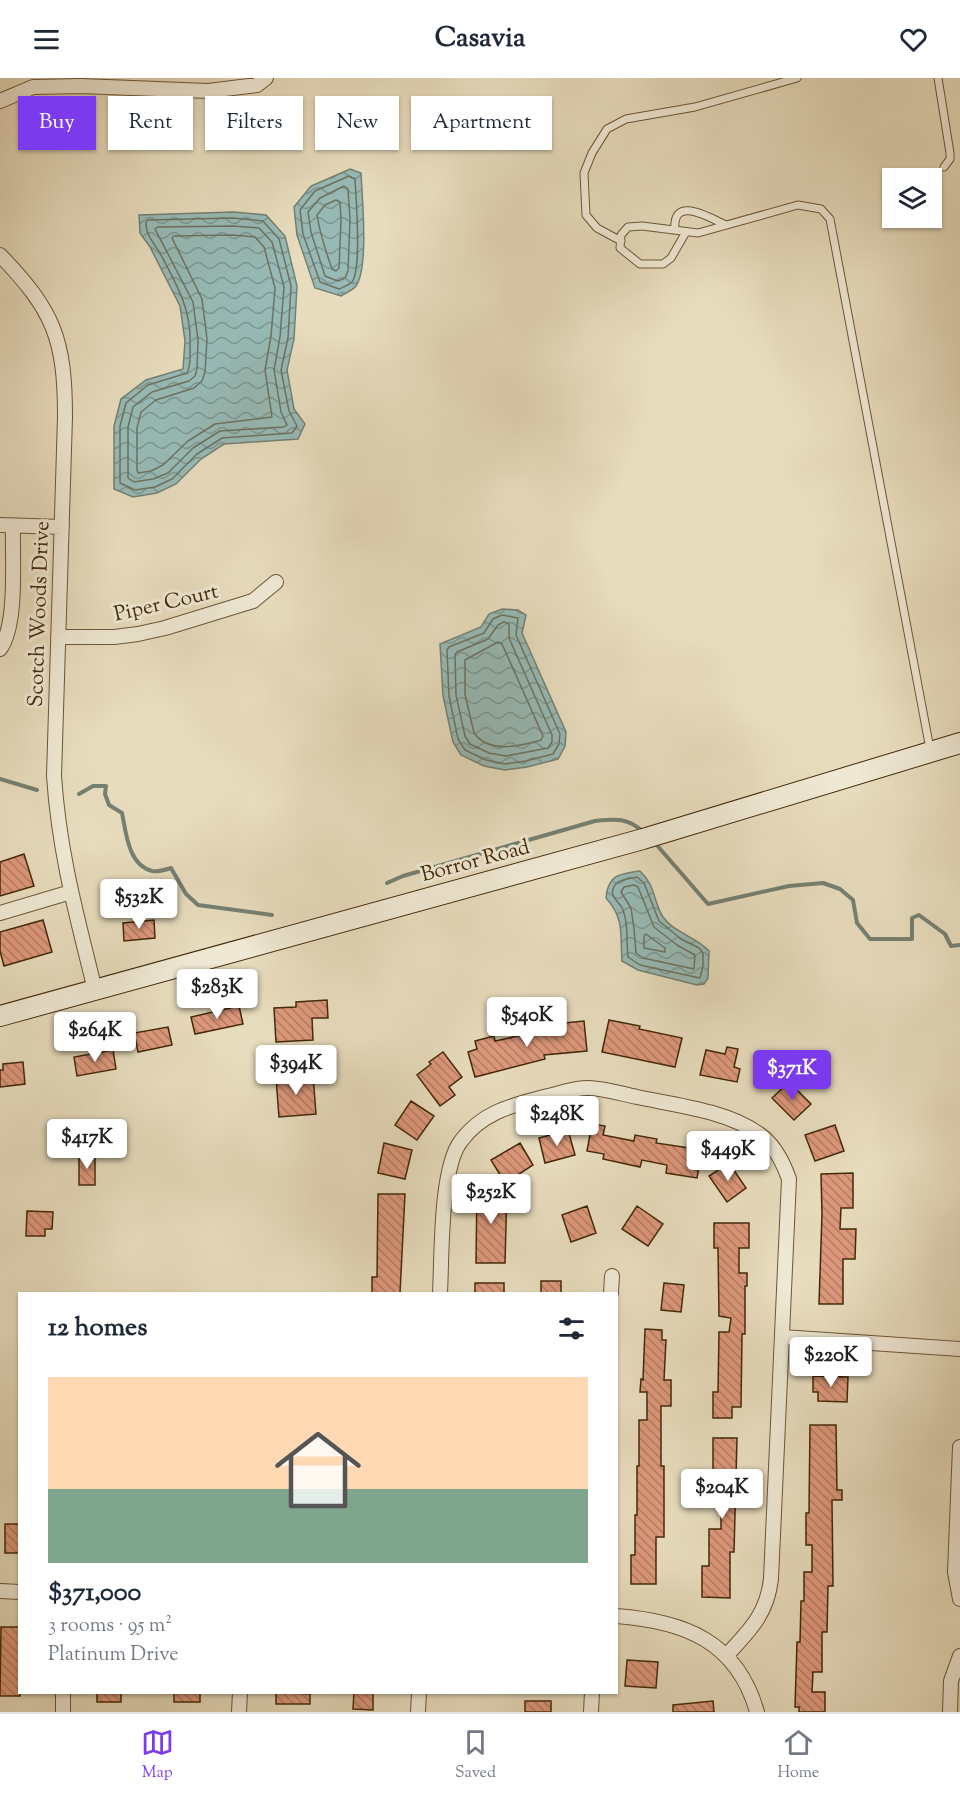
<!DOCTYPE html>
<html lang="en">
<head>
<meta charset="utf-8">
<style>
	:root { --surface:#fff; --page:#f2f2f3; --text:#1f2937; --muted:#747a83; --line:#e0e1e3; --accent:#7c3aed }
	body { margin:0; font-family:"Sorts Mill Goudy",serif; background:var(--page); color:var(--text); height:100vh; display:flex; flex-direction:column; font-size:22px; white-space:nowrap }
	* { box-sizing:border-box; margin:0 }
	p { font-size:20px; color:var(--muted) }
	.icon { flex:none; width:33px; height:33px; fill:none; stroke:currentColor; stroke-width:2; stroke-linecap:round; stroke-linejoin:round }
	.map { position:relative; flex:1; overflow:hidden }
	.side { position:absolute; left:18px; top:1214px; width:600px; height:402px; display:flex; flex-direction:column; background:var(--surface); border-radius:0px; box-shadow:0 2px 4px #0004 }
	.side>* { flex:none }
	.guide { position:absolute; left:18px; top:18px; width:600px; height:54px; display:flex; gap:12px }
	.fabs { position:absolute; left:882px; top:90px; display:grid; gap:12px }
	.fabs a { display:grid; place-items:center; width:60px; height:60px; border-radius:0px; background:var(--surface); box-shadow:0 2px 4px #0004; font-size:30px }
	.price { position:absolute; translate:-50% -51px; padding:0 14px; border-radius:6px; background:#fff; color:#222; font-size:20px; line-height:39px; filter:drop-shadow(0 2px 3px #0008) }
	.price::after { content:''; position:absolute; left:50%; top:36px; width:18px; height:14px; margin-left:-9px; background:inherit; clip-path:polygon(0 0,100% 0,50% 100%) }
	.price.selected { background:var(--accent); color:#fff }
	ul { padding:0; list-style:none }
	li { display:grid; align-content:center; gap:12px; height:318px; padding:0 30px }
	li span { display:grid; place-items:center; height:186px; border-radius:0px; color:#555 }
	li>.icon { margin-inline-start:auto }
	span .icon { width:108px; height:108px; fill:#fffc; stroke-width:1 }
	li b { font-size:26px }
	h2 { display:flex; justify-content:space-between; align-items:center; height:72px; padding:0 30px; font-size:26px }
	.pill { padding:0 21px; border-radius:0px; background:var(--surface); box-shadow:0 2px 4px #0004; font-size:21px; line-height:54px }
	.pill.selected { background:var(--accent); color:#fff }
	header { display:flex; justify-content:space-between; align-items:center; height:78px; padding:0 30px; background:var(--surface); font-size:27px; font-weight:800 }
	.dock { display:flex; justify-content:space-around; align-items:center; height:84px; border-top:2px solid var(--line); background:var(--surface); font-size:16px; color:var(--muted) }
	.dock a { display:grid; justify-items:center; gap:3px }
	.dock .selected { color:var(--accent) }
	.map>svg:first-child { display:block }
</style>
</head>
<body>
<header><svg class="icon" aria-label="menu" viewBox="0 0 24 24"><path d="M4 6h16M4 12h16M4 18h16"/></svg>Casavia<svg class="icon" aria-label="heart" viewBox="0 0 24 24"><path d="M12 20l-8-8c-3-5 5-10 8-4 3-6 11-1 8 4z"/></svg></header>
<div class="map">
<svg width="960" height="1634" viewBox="0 0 960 1634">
	<defs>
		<pattern id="water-waves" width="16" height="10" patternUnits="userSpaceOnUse" patternTransform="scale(1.5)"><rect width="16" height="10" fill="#97bab6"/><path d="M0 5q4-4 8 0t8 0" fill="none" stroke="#7d9792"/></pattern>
		<pattern id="building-back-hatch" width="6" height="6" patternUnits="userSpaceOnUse" patternTransform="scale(1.5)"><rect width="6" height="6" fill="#dd987b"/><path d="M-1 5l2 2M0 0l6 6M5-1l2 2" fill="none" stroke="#b57c63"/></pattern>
	</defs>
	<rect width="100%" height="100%" fill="#e7dcbd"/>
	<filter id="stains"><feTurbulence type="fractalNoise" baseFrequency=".00333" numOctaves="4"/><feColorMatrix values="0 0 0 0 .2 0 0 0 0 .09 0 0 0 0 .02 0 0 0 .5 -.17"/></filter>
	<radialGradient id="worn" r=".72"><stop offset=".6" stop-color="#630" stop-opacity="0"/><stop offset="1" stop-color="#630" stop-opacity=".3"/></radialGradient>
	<path fill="url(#water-waves)" stroke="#758071" stroke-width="1.5" d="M350 91 361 95C362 119 369 189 356 208 353 212 346 215 341 218L315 210 297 157 294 129 311 108Z
		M234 134 266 137 285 158 297 208 294 261 287 292 294 331 305 346 298 361 224 366 201 381 176 406 157 415 133 419 114 411V348L121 321 146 302 183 291 185 263 180 228 150 169 140 155 139 137Z
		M502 531 518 532 526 537 522 555 566 654 565 668 558 681 527 689 505 692 484 688 461 677 453 664 443 618 440 566 481 549 489 536Z
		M640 793C656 808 653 823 663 839 674 855 697 859 709 873L708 900 704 906 697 907 638 892 622 883C620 857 625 841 606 820 608 796 620 796 640 793Z"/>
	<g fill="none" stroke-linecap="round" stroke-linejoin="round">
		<path stroke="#6d7260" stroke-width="1.5" d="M349 98 355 101C356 120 362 191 352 204 349 207 343 209 339 211L320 204 303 156 300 132 315 113Z
			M344 108 348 111 350 142 348 193 345 200 338 203 325 198 311 154 308 134 320 120Z
			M336 122 340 124 341 142 339 190 336 193 332 191C326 174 320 156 317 137L325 127Z
			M233 140 263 143 279 161 291 208 288 260 281 292 289 333 297 348 292 355 222 360 197 376 172 401 155 409 135 412 120 405V348L126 325 148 307 187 295C191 288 190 277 190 268 192 233 177 207 161 177 155 166 145 157 146 144L148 142Z
			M233 148 259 150 272 164 284 209 280 259 274 292 281 334 287 347 284 349 220 353 193 370 168 395 153 401 134 404 128 400V349L133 329 152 314 189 303 195 298 197 291 198 262 193 224 155 151 158 149Z
			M233 157 255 159 264 169 275 210 271 258 265 292 272 339 215 346 188 363 163 387 151 393 138 395 137 392V350L141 334 156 322 194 310 202 303 205 294 207 261 202 221 172 160 174 158Z
			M502 537 518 540 516 557 560 656 559 666 553 676 526 683 505 686 486 682 465 672 458 661 449 618 447 572 449 569 484 555 493 541Z
			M504 544 509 546V560L552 657V664L548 670 506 678 489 675 470 666 465 658 456 617 455 577 457 574 488 561 498 547Z
			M498 564 502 566 543 658 541 662C521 668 489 676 474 655L465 616V582Z
			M637 799 644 805 659 843 681 861 699 870 703 875V888L700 900 640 887 628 879C626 864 629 847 623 832 621 825 610 820 613 811 616 801 628 801 637 799Z
			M634 807 638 809 654 849 677 867 695 877 694 891 643 880 636 875 634 851 631 830 621 814 624 809Z
			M646 856 665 870V874L644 870V858Z"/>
		<path stroke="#758071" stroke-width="4" d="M0 701 37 712
			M79 716 93 708H106L105 716 109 727 122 735C126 754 128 787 152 793 158 794 165 792 171 790L186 816 198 827 272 837
			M655 765 708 826 789 808 823 805 840 811 853 822 857 845 870 861H912V840L919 837 945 856 951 868 960 867
			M387 805 403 798 595 743C614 741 628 739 643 754"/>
	</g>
	<path fill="url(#building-back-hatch)" stroke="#432909" stroke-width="1.5" d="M24 776 34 808 0 818V784Z
		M43 842 52 874 4 888 0 873V854Z
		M154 842 155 860 124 863 123 845Z
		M327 922 328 940H312L313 962 276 964 274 930 296 929V924Z
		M239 928 243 946 195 956 191 939Z
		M609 942 640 948 639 951 682 960 675 989 602 974Z
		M584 943 587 973 544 977 545 981 475 999 468 974 477 971 475 963 494 958 495 963 554 950V946Z
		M168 949 172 967 138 974 134 955Z
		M727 969 738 971 734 989 740 991 737 1004 700 997 706 972 725 976Z
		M113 972 116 991 77 998 74 979Z
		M443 974 462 999 449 1009 455 1017 440 1028 417 997 431 986 429 984Z
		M23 984 25 1006 0 1009V992H3V986Z
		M313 997 316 1036 279 1039 276 1000Z
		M789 1004 811 1026 794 1042 772 1020Z
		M411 1023 434 1038 417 1062 395 1047Z
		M592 1046 605 1048 603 1057 634 1063 635 1057 657 1061 656 1065 702 1072 697 1100 666 1095 667 1087 642 1082 640 1089 603 1081 604 1076 587 1073Z
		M835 1047 844 1073 815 1083 805 1057Z
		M568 1052 575 1077 545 1085 539 1060Z
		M384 1065 412 1072 405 1101 378 1095Z
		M520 1065 533 1087 505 1105 491 1082Z
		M79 1077H95V1107H79Z
		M729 1085 746 1110 727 1124 709 1098Z
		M853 1095V1130H841L840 1151H856L855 1181H843V1226H819L822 1136 821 1096Z
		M477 1109 507 1110 505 1185H476Z
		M378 1116H405L400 1215H372V1199H377Z
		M587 1128 596 1155 571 1164 562 1137Z
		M637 1128 663 1146 648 1168 622 1151Z
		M27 1133 53 1134 52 1151H45V1158H26Z
		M714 1145H749V1170H739V1195H747V1208H745V1256H742L741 1329H732V1340H713V1314H718L719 1254H729L731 1240 719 1238 718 1170H714Z
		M541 1203H561V1215H541Z
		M475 1205H504V1215H475Z
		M664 1205 684 1207 681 1234 661 1232Z
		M645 1251 662 1252V1262H666L664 1302H671V1328H661V1388H664V1459H656V1506H631V1477H635V1437H637V1388H639V1342H647V1314H640L641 1301 643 1302Z
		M813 1298 848 1299 847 1324 818 1323V1314H813Z
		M810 1347H836L837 1412H842V1422H832L833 1508H828L827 1554H822V1594H813L812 1614H825V1634H799V1629H795L797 1564H800L801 1523H804V1494H812V1467H806V1435H809Z
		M713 1360H737L734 1474H730V1520L702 1519V1488H709V1451H721V1429H710V1401H713Z
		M5 1446H20V1475H5Z
		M1 1549H20V1618H0Z
		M627 1582 658 1584 656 1610 625 1608Z
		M97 1614H121V1624H97Z
		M174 1614H200V1624H174Z
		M276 1614 310 1616V1626H276Z
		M354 1614H373V1632L353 1631Z
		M525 1623H551V1634H525Z
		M713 1623 714 1634H673V1627Z"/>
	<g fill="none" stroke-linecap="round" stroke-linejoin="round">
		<defs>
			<path id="lane" d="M938 0 950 75V81L944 89
				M675 152C672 117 708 139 726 147
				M686 154 671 180 663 186H640L620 170 621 157 628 149 642 148 698 155 798 127 821 131 830 141 930 671
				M621 163 597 150 586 137 584 95 592 75 607 51 626 41 695 29 797 0"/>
			<path id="street" d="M0 23 33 9 81 8 208 13 257 7 266 0
				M0 177C54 233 65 261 65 339L54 698C59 774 77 839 95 912
				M0 447 62 449
				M58 559H114L138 556 165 550 253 523 276 504
				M0 571C18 546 12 479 13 448
				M0 835 71 814
				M440 1215C442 1178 440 1090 461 1063 483 1033 514 1027 548 1018 561 1015 574 1010 588 1010 604 1010 622 1016 637 1019 676 1027 727 1033 759 1056 774 1066 783 1084 789 1101L771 1501C767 1536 750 1552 727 1577
				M611 1215 612 1198
				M782 1259 960 1271
				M960 1369 955 1494 960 1521
				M0 1513 20 1514
				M616 1538C684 1543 737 1563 757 1634
				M63 1634V1614
				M239 1634 240 1614
				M418 1634 419 1614
				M591 1634 592 1614
				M950 1634 951 1603 960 1578"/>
			<path id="secondary" d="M0 938 643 761 960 665"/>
		</defs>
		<use href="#lane" stroke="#6c5636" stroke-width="9"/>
		<use href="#street" stroke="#6c5636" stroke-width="16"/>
		<use href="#secondary" stroke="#432909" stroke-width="22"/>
		<use href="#lane" stroke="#efe8d4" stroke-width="7"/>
		<use href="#street" stroke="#efe8d4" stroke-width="14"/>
		<use href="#secondary" stroke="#efe8d4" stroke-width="20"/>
	</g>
	<g text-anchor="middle" stroke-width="6" stroke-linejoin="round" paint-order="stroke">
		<g font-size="21" fill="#432909" stroke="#efe8d4">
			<text transform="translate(166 524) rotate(-13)" y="7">Piper Court</text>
			<text transform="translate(38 536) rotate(-88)" y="7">Scotch Woods Drive</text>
			<text transform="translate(475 782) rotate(-15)" y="7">Borror Road</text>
		</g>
	</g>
	<rect width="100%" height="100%" filter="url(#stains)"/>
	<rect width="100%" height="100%" fill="url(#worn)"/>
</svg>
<div class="fabs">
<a><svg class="icon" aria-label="layers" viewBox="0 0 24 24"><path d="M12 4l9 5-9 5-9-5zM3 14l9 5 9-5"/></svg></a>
</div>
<b class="price" style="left:139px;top:852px">$532K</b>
<b class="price" style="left:217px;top:942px">$283K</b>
<b class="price" style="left:527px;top:970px">$540K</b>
<b class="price" style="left:95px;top:985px">$264K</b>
<b class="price" style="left:296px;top:1018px">$394K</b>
<b class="price selected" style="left:792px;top:1023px">$371K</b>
<b class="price" style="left:557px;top:1069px">$248K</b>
<b class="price" style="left:87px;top:1092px">$417K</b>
<b class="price" style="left:728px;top:1104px">$449K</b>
<b class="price" style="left:491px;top:1147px">$252K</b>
<b class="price" style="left:831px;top:1310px">$220K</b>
<b class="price" style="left:722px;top:1442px">$204K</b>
<div class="guide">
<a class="pill selected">Buy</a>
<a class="pill">Rent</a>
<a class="pill">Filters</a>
<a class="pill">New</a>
<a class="pill">Apartment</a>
</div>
<section class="side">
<h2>12 homes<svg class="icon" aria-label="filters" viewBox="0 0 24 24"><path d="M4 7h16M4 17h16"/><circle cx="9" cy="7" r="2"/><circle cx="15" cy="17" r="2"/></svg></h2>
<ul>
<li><span style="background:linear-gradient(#ffd9b3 60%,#7fa58c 0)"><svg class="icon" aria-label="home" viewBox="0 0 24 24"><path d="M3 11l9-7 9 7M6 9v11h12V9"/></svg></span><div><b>$371,000</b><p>3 rooms · 95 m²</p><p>Platinum Drive</p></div></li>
</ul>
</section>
</div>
<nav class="dock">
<a class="selected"><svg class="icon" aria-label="map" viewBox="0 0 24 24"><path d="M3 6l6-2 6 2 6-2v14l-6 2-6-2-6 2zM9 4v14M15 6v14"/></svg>Map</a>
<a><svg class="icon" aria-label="saved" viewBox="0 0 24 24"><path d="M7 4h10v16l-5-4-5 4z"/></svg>Saved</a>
<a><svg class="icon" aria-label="home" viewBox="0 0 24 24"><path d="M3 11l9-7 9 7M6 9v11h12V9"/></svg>Home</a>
</nav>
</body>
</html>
